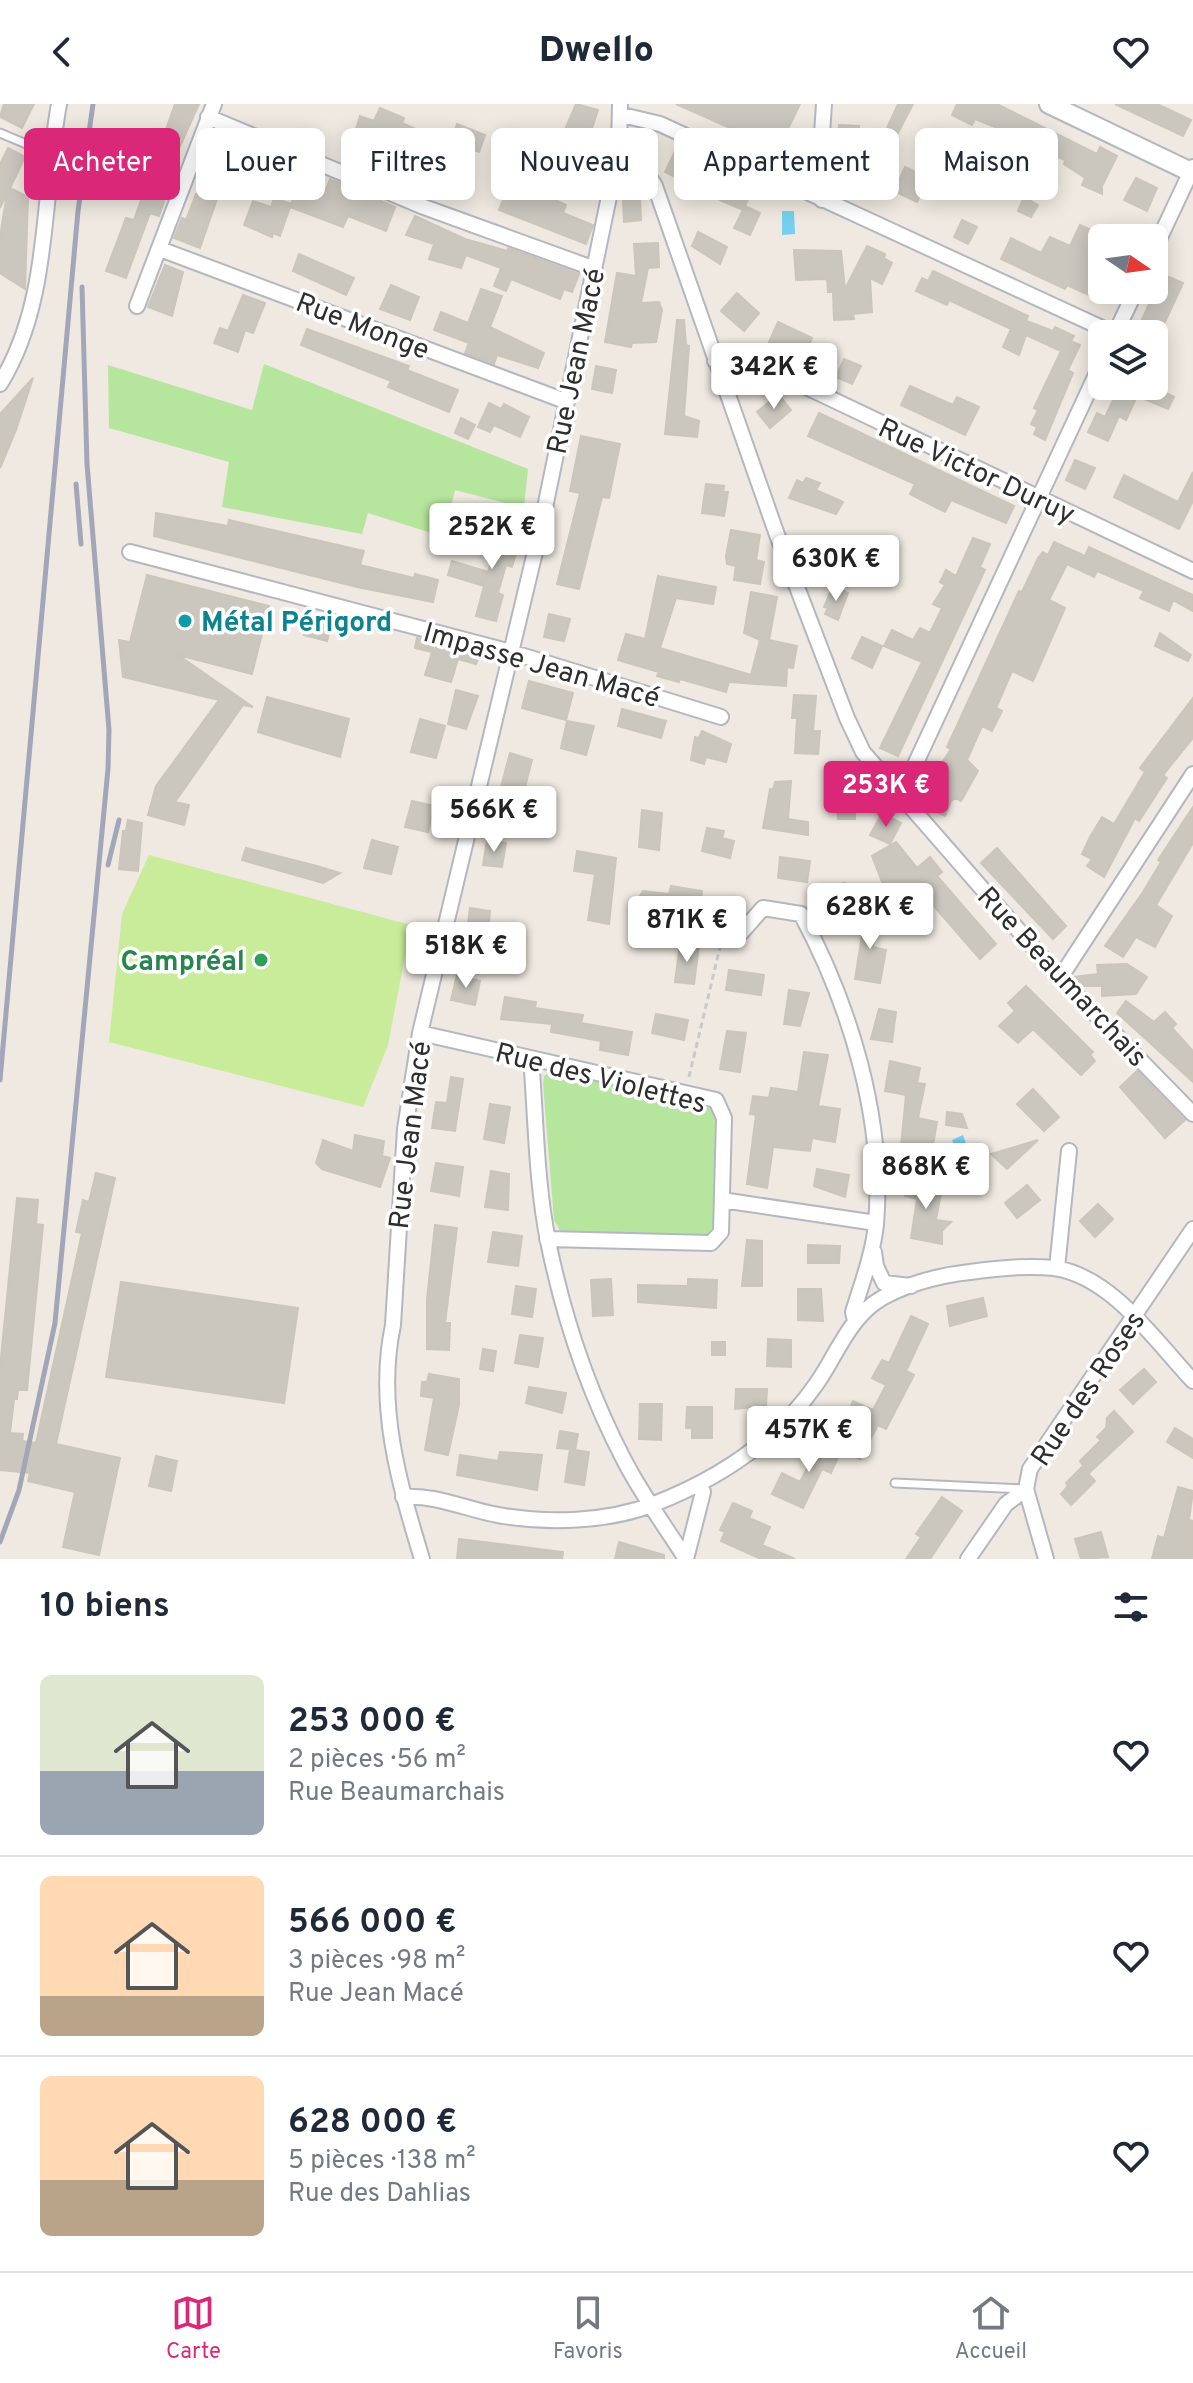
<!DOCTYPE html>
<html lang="fr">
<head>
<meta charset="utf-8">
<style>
	:root { --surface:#fff; --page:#f6f6f7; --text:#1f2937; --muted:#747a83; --line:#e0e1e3; --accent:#db2777 }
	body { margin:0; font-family:Overpass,sans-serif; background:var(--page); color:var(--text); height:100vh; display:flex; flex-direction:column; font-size:30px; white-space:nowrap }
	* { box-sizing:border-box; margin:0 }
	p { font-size:26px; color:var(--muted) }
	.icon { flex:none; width:44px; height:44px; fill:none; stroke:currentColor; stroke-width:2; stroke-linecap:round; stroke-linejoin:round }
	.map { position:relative; height:1455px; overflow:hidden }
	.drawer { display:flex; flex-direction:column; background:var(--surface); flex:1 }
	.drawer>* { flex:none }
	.guide { position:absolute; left:24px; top:24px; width:1146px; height:72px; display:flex; gap:16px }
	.needle { width:52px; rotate:103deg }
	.tools { position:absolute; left:1088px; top:120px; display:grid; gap:16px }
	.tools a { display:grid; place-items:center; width:80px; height:80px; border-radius:12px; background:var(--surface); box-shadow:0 4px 20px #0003; font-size:40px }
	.price { position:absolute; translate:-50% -68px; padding:0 18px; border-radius:8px; background:#fff; color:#222; font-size:26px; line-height:52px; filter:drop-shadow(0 2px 4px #0008) }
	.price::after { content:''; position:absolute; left:50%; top:48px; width:24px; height:18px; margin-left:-12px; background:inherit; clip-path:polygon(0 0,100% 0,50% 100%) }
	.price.current { background:var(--accent); color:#fff }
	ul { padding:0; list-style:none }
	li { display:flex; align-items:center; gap:24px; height:200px; padding:0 40px }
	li+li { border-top:2px solid var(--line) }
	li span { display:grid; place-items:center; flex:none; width:224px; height:160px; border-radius:12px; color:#555 }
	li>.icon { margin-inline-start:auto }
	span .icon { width:96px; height:96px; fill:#fffc; stroke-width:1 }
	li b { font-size:34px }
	h2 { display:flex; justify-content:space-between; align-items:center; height:96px; padding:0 40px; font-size:34px }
	.tag { padding:0 28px; border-radius:12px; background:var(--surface); box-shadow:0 4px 20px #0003; font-size:28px; line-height:72px }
	.tag.current { background:var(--accent); color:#fff }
	header { display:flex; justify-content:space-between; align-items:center; height:104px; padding:0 40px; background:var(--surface); font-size:36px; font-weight:800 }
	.dock { display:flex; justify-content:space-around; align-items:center; height:112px; border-top:2px solid var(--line); background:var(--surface); font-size:22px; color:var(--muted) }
	.dock a { display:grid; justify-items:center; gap:4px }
	.dock .current { color:var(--accent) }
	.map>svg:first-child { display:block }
</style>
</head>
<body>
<header><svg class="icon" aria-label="back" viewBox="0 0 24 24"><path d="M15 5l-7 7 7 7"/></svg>Dwello<svg class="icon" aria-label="heart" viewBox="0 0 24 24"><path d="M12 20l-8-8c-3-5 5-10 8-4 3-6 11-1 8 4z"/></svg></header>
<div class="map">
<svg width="1193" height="1455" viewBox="0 0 1193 1455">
	<rect width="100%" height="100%" fill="#efe9e1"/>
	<path fill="#b6e59e" d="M264 260 528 365 524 404 455 386 444 433 368 409 362 430 222 403 229 358 109 324 108 261 252 306Z
		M550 967 711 1004 715 1011 714 1121 707 1132 560 1127 554 1116 543 980 544 972Z"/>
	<path fill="#c9ec9a" d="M149 751 411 821 388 941 363 1003 109 938 122 810Z"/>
	<path fill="#75cff0" d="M782 107H794L795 130 782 131Z
		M963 1031 970 1051 959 1055 952 1036Z"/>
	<path fill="#cbc7bf" stroke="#cbc5ba" stroke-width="2" d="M4 0H34L22 24 0 13Z
		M175 0H199L173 58 178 59 159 112 150 109 126 174 106 167 126 114 134 116Z
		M576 0 598 6 581 58 563 51 565 47 557 44Z
		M676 0H800L786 29 802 37 794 55 779 48 778 51 753 40 755 35Z
		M898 0H913L898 29 887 24Z
		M957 0H997L1097 50 1100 43 1117 52 1102 82V90L1082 81 1085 74 1064 60 1065 56 1026 38 1021 48 995 35 1000 25 975 15 972 21 952 11Z
		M1115 0H1157L1191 16 1183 32Z
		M380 4 404 14 402 19 418 26 415 35 420 37 413 54 385 44 379 60 358 51 367 29 356 25 360 12 374 17Z
		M457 20 485 31 479 48 451 37Z
		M839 21 859 22 856 66 836 65Z
		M8 44 25 53 10 84 28 93 25 185 0 169V133L7 89 0 104V60Z
		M219 44 238 52 218 92 200 144 174 134 182 114 186 116 196 90 201 92Z
		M676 45 753 85 743 106 715 94 718 86 686 71 683 77 665 68Z
		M259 49 279 56 272 75 252 67Z
		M905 63 928 74 917 98 894 87Z
		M1136 74 1157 84 1147 107 1124 96Z
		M330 75 395 103 386 127 348 112 343 123 290 103 280 132 273 129 272 133 244 121 253 97 271 103 274 94 291 100 298 83 323 93Z
		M510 78 545 91 566 101 563 109 593 121 586 140 499 106Z
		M1024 93 1038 101 1031 113 1018 107Z
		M640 94 641 116 624 118 623 95Z
		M745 102 760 109 750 131 734 124Z
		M415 112 465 135 507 147 508 144 579 170 572 188 564 185 560 195 511 175 506 187 494 182 501 164 466 151 461 164 429 155 434 140 406 131Z
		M962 116 977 123 968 140 954 133Z
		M1080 121 1102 131V197L1067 181 1065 185 1001 155 1011 134 1041 149 1050 133 1070 142Z
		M698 128 727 143 720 160 692 142Z
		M658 139 659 163 648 164 641 199 659 198 662 206 656 238 632 239 631 243 605 238 617 169 636 172 634 140Z
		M867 142 885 150 884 154 892 159 882 180 870 174 872 208 853 210 854 215 834 216 833 188H828L827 175 798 176 800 170 796 175 794 146 841 147 845 185Z
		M299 150 354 174 346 191 293 167Z
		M165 161 183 168 172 212 148 203Z
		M933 167 1028 212 1026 217 1053 227 1055 223 1074 232 1071 237 1080 241 1068 266 1073 269 1045 336 1034 330 1037 323 1031 320 1038 306 1034 304 1061 247 1026 231 1019 251 1003 243 1011 225 949 196 947 201 916 187 922 174 928 177Z
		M1169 173 1183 179 1165 218 1162 216 1155 230H1139L1141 226 1138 224 1158 181 1164 184Z
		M391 181 419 193 410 216 380 205Z
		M481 185 502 192 490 223 544 249 538 264 497 251 494 260 465 249 469 239 434 226 441 208 468 219Z
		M737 189 759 209 744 227 721 207Z
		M243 191 265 199 253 229 245 226 238 248 214 239 220 224 228 227Z
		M677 216H684L686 241 689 242 684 312 699 317 697 333 665 330Z
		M778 218 812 234 803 255 769 238Z
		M307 225 409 262 407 266 458 286 449 308 388 283 391 277 301 241Z
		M844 255 861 262 852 280 836 273Z
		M596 262 616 266 612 289 592 285Z
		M33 274 16 326 0 364V310Z
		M910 282 953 301 957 293 979 303 965 331 901 301Z
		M1115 282H1153L1174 293 1168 305 1137 292 1126 316 1119 312 1108 337 1088 328 1097 309 1105 313 1119 284Z
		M778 290 791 306 770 324 757 308Z
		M489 299 501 305 504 300 529 313 520 333 494 321 490 328 478 323Z
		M819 309 1014 402 1006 419 951 396 945 408 910 390 915 380 808 332Z
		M461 314 475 321 468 335 455 329Z
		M581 332 620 340 609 394 602 393 579 485 557 480 580 389 570 387Z
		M1075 356 1095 364 1085 385 1066 376Z
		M1193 368V397L1179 425 1114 393 1124 371 1178 398Z
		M806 374 820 379 816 386 843 398 836 410 789 394 797 376 803 379Z
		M706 380 724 382 723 388H728L724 412 702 409Z
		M156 409 228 422 229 416 364 447 360 461 414 474 415 470 438 476 433 498 357 483 154 432Z
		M505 416 524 422 512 463 506 461 498 489 503 491 496 517 476 512 484 482 448 471 452 457 488 468Z
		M731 426 760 431 756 456 764 458 760 480 734 476 736 462 727 460 726 452Z
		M823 433 838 441 836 455 849 461 842 477 809 462Z
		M973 434 990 440 980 463 985 466 898 652 880 644 922 558 884 542 892 526 913 536 920 524 930 529 942 504 933 500 945 481 940 478 946 466 956 472Z
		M1054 438 1085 452 1089 443 1193 491V507L1173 496 1169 507 1140 494 1144 487 1097 467 1094 473 1067 460 1049 496 1065 504 1033 577 1012 567 996 604 1002 607 992 627 982 622 967 656 978 667 961 697 956 694 951 697 945 712 926 702 943 672 936 668 951 645 947 643 1019 487 1022 488 1038 454 1043 448 1048 451Z
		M147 471 269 502 252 570 178 551 253 603 243 601 175 698 189 701 184 721 148 711 156 682 219 596 123 573 119 536 130 538Z
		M658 472 716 483 713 500 676 494 660 544 751 571 760 536 744 529 751 488 777 493 769 536 797 542 793 564 787 563 786 582 729 578 726 588 680 575 679 578 657 572 659 568 618 556 626 530 645 535Z
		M833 482 848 489 838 516 825 510 828 504 824 503Z
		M549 510 570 515 564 537 544 533Z
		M309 512 332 518 327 537 304 531Z
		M1160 529 1191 551 1188 557 1155 542Z
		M862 533 882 542 872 564 852 554Z
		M417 534 479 550 476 560 458 555 451 578 425 571 432 548 415 544Z
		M529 577 573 589 566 616 522 604Z
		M456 586 478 592 466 625 448 620Z
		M794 591 816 592 813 627H820L818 650 795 649 797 614H792Z
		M267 593 349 615 340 653 258 628Z
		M1193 594V634L1163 671 1167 674 1139 717 1135 714 1104 773 1087 762 1092 755 1082 750 1090 733 1102 713 1114 720 1145 668 1140 664Z
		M622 605 666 617 661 634 618 622Z
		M420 615 445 622 436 654 411 648Z
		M567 617 594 622 586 651 561 644Z
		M702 627 731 640 726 658 706 653 704 660 691 656 695 633 699 634Z
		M510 649 532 656 516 718 493 713Z
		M791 677 788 715 808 718V731L763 724 770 685 773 686 775 678Z
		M837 685H854L855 715H838Z
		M412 697 434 702 428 728 405 723Z
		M1193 703V739L1156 801 1172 812 1155 843 1136 833 1123 853 1105 842 1143 788 1161 758 1158 756Z
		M642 706 662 709 659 746 639 743Z
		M882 709 901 719 890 740 870 731Z
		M128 716 142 719 138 767 119 765 123 727H126Z
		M707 724 724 727 722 734 734 737 730 754 702 747Z
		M372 736 398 743 391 770 364 764Z
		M487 736 506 739 502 763 483 761Z
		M896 738 917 764 930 753 942 768 937 772 996 840 980 855 920 786 899 803 886 788 872 752Z
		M246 744 317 762 340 769 323 779 242 756Z
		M997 744 1066 822 1053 835 981 759Z
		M577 747 616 754 609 820 588 816 595 770 574 767Z
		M780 753 810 757 807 778 778 774Z
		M843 779 863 783 858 816 836 813Z
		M671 782 702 787 700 801H696L694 814 669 811 663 835 647 832 650 819 636 818 640 792 643 787 669 790Z
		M470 804 490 807 488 830 467 827Z
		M866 807 877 808 873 843 886 846 880 879 855 875 863 825 859 824 861 809Z
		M680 839 699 842 694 880 675 878Z
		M1127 860 1147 873 1136 890 1102 892V882H1081L1073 873 1098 870 1097 861Z
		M729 866 764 871 761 891 726 886Z
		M457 871 480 877 475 901 451 896Z
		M1026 882 1093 948 1090 951 1095 957 1081 971 1033 925 1018 939 999 922 1015 907 1008 899Z
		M789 886 809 889 800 922 784 920Z
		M505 893 536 898 535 904 583 911 581 919 632 928 628 951 600 946 601 937 551 928 552 920 501 915Z
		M1126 897 1154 918 1165 908 1176 920 1172 924 1193 947V978L1117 909Z
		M879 905 896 908 892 938 871 935Z
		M656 910 688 916 684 936 652 929Z
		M727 927 746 929 740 968 720 965Z
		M804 948 828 951 818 1002 840 1005 835 1038 812 1034 810 1047 773 1043 767 1084 747 1080 756 1011 750 1010 753 992 769 994 771 984 798 988Z
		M890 957 920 964 917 979 925 980 918 1014 937 1018 932 1047 901 1042 906 991 885 987Z
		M1137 967 1185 1016 1165 1034 1120 983Z
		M451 973 463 975 455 1027 432 1024 436 998 447 999Z
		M1033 985 1059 1013 1044 1027 1017 1000Z
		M490 1000 510 1003 504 1039 484 1035Z
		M947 1008 962 1010 967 1024 946 1021Z
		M355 1031 384 1037 382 1052 390 1054 380 1083 322 1065 316 1059 323 1036 353 1047Z
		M1038 1036 1007 1065 991 1050Z
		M436 1059 463 1063 459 1092 431 1087Z
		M817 1065 849 1071 845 1093 814 1082Z
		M491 1067 509 1070 508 1106 485 1103Z
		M96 1069 115 1074 56 1340 120 1354 99 1451 63 1443 75 1388 28 1377 30 1369 0 1366V1263L17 1094 38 1096 36 1120 43 1121 27 1286H18L17 1295H14L10 1329 23 1330 22 1337 36 1339 82 1129 76 1128 83 1096 89 1098Z
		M908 1073 923 1075 922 1081 942 1084 936 1116 951 1118 942 1127V1140L911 1134 917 1095 905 1092Z
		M1027 1081 1040 1096 1017 1114 1005 1099Z
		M1098 1100 1113 1115 1095 1133 1080 1117Z
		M435 1121 457 1124 445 1219H450L449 1246 427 1245V1195Z
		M493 1128 522 1132 518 1162 488 1158Z
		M747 1136 762 1137V1182H742Z
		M808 1141 840 1142 839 1159H808Z
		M611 1175 613 1211 593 1212 591 1176Z
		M688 1175 717 1176 716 1204 638 1198V1181L688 1182Z
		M121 1178 298 1204 284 1299 106 1273Z
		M516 1182 536 1185 532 1213 512 1210Z
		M798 1185H821L823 1217 798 1216Z
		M983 1194 987 1212 950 1222 947 1202Z
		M911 1212 928 1220 906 1267 914 1271 886 1325 878 1321 860 1355 842 1346 853 1319 845 1315 853 1297 873 1306 886 1281 872 1274 882 1256 889 1259Z
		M520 1231 543 1234 538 1263 515 1259Z
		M768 1235 791 1236V1263L767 1262Z
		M712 1238H725V1251H712Z
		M483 1245 496 1247 493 1267 480 1265Z
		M1144 1265 1156 1278 1133 1300 1120 1286Z
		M429 1270 459 1275V1301L448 1351 425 1346 434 1294 421 1292 422 1278H427Z
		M529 1283 566 1289 562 1309 526 1299Z
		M736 1285H767L766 1302 735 1305Z
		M640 1300H662L661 1336 639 1335Z
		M687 1303H712V1334H692V1324H686Z
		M1114 1307 1133 1328 1089 1369 1080 1357 1101 1336 1097 1333 1106 1324 1107 1314Z
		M1175 1324 1193 1335V1354L1167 1338Z
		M560 1327 578 1330 575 1346 589 1348 584 1381 565 1378 570 1345 557 1344Z
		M823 1333 843 1342 831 1369 822 1365 803 1404 772 1390 782 1369 800 1378Z
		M500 1348 542 1351 537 1386 457 1371 460 1351 498 1357Z
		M156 1352 177 1357 171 1387 149 1382Z
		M1082 1363 1095 1377 1071 1401 1061 1390 1068 1382 1066 1379Z
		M1178 1383 1193 1387 1189 1416 1193 1417V1455H1152L1158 1432 1164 1434Z
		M942 1393 962 1407 930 1455H906L921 1433 916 1430Z
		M733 1399 752 1407 749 1414 770 1423 762 1441 795 1455H761L721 1437 725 1428 720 1426Z
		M1101 1428 1108 1453 1081 1455 1075 1435Z
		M459 1435 563 1448 562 1455H457Z
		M619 1438 664 1451V1455H615Z"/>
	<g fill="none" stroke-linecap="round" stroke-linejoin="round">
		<defs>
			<path id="lane" d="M0 29 50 50
				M895 1379 1024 1385"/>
			<path id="street" d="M622 11 660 20 1115 230
				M208 13 424 103 595 165
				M619 44 642 61 655 82 776 428 847 614 863 648 1060 874 1193 1010
				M822 96 819 75 824 0
				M160 145 565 297
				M1154 146 1193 63
				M137 202 214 0
				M1115 230 1136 186
				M715 257 758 260 1193 467
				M0 280C51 198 42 92 59 0
				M130 448 511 548 721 613
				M900 693 1102 258
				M740 830 763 804 801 810C850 901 885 1016 876 1120 873 1150 862 1179 853 1208L855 1217
				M1060 874 1193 670
				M420 929 716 996 724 1014 721 1128 711 1139 547 1135
				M531 954C536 1014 536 1077 548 1137 563 1211 589 1289 624 1356 642 1391 665 1422 686 1455
				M722 1096 876 1119
				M874 1148 876 1162 884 1179 911 1182
				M1057 1164 1069 1047
				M403 1393C435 1390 468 1406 498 1411 547 1420 608 1418 654 1400 718 1375 778 1336 817 1279 835 1253 847 1220 873 1200 897 1182 940 1171 970 1168 998 1164 1026 1161 1054 1164 1112 1172 1156 1238 1193 1277
				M422 1455C399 1379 376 1301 393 1221L405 1025 420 929 541 423 619 44 620 0
				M686 1455 703 1388 700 1380
				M968 1455 1006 1400 1026 1385
				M1046 1455 1026 1385 1030 1365 1193 1125"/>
			<path id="secondary" d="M1049 0 1193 69"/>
		</defs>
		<use href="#lane" stroke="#b4b7c1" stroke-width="11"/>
		<use href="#street" stroke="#b4b7c1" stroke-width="18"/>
		<use href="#secondary" stroke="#b4b7c1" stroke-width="22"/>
		<path stroke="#c9c9c9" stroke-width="3" stroke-dasharray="6 4" stroke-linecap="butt" d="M689 973 721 839 727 836"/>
		<use href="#lane" stroke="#fff" stroke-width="7"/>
		<use href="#street" stroke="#fff" stroke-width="14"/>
		<use href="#secondary" stroke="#fff" stroke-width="18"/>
		<path stroke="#a3a6b8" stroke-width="5" d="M76 380 81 440
			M108 761 119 716
			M0 976 78 107 93 0
			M0 1438 19 1386 55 1219 108 665 109 626 87 360 82 183"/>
	</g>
	<circle fill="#0f9aa8" stroke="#fff" stroke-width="3" cx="185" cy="517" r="8"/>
	<circle fill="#2e9e5b" stroke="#fff" stroke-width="3" cx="261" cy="856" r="8"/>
	<g text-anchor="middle" stroke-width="7" stroke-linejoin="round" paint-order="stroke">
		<g font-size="28" fill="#2e2e2e" stroke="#fff">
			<text transform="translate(363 221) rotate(21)" y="10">Rue Monge</text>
			<text transform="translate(575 257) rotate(-78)" y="10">Rue Jean Macé</text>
			<text transform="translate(977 366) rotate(25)" y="10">Rue Victor Duruy</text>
			<text transform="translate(542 560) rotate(16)" y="10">Impasse Jean Macé</text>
			<text transform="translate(1063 872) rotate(47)" y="10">Rue Beaumarchais</text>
			<text transform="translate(601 973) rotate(14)" y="10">Rue des Violettes</text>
			<text transform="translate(409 1031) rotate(-83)" y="10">Rue Jean Macé</text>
			<text transform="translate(1087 1284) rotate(-56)" y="10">Rue des Roses</text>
		</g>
		<g font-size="28" font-weight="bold" fill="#0d838f" stroke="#fff" text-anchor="start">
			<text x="201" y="527">Métal Périgord</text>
		</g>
		<g font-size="28" font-weight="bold" fill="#27864d" stroke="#fff" text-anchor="end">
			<text x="245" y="866">Campréal</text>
		</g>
	</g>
</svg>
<div class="tools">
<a><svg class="needle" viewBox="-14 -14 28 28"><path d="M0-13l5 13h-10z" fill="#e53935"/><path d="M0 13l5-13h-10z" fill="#747a83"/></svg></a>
<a><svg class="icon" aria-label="layers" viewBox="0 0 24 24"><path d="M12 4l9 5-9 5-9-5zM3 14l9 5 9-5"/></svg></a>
</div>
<b class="price" style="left:774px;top:307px">342K €</b>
<b class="price" style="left:492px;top:467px">252K €</b>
<b class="price" style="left:836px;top:499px">630K €</b>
<b class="price current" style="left:886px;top:725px">253K €</b>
<b class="price" style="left:494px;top:750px">566K €</b>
<b class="price" style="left:870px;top:847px">628K €</b>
<b class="price" style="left:687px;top:860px">871K €</b>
<b class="price" style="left:466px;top:886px">518K €</b>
<b class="price" style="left:926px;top:1107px">868K €</b>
<b class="price" style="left:809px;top:1370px">457K €</b>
<div class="guide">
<a class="tag current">Acheter</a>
<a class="tag">Louer</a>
<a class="tag">Filtres</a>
<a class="tag">Nouveau</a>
<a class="tag">Appartement</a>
<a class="tag">Maison</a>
</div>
</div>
<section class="drawer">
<h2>10 biens<svg class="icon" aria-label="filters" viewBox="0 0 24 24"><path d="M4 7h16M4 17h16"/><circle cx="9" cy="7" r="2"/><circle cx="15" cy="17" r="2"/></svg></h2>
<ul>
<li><span style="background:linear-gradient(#dfe7d0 60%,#9aa5b1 0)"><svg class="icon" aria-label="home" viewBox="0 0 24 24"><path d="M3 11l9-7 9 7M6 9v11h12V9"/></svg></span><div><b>253 000 €</b><p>2 pièces · 56 m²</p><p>Rue Beaumarchais</p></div><svg class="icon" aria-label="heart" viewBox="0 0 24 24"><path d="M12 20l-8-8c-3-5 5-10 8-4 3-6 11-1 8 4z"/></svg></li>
<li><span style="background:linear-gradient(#ffd9b3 75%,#b9a48a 0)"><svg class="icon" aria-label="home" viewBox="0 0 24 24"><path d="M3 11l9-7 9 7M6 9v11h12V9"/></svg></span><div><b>566 000 €</b><p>3 pièces · 98 m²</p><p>Rue Jean Macé</p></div><svg class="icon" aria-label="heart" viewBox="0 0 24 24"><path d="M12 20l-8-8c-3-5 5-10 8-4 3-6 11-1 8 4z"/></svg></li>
<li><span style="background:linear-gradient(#ffd9b3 65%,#b9a48a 0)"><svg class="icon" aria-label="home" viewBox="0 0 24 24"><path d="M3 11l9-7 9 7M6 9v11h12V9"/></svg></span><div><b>628 000 €</b><p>5 pièces · 138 m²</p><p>Rue des Dahlias</p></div><svg class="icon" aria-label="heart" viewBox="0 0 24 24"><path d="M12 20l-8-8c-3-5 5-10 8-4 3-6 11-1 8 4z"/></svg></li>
</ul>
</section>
<nav class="dock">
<a class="current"><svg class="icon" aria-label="map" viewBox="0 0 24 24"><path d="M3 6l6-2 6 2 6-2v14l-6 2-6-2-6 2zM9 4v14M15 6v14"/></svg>Carte</a>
<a><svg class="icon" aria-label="saved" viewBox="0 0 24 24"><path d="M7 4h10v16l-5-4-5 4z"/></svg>Favoris</a>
<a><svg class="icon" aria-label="home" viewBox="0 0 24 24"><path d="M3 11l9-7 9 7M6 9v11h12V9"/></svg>Accueil</a>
</nav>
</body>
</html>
